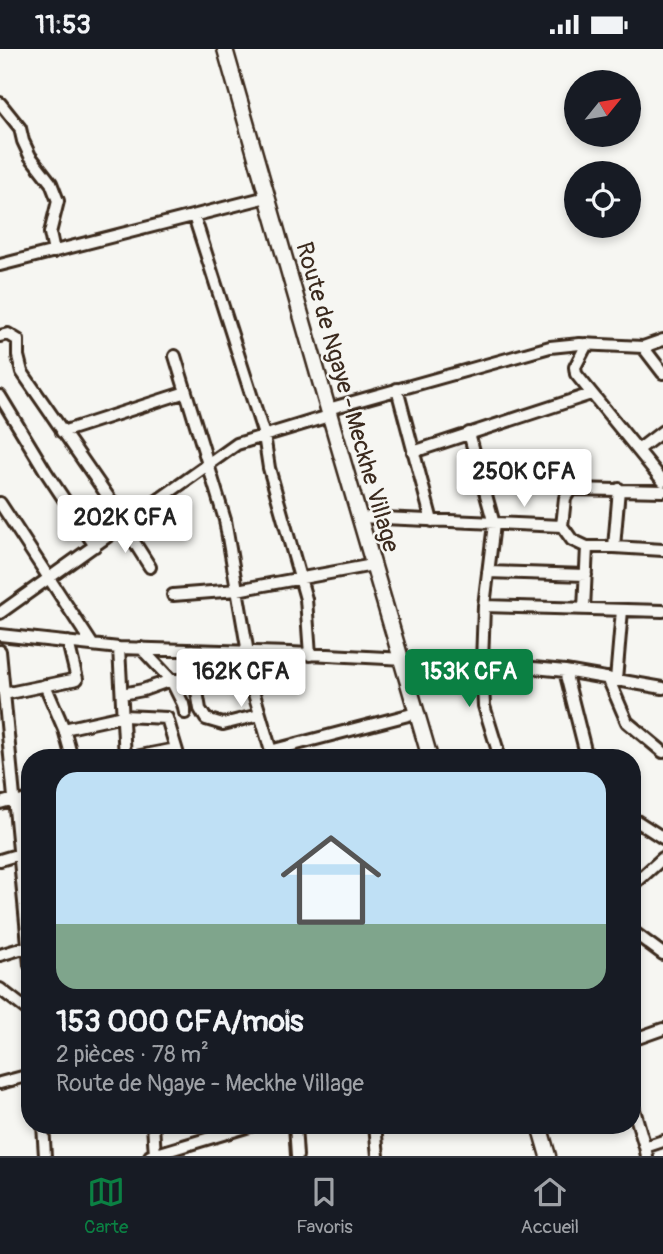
<!DOCTYPE html>
<html lang="fr">
<head>
<meta charset="utf-8">
<style>
	:root { --surface:#171b24; --page:#242831; --text:#f1f3f6; --muted:#9ea1a6; --line:#363941; --accent:#0b8043 }
	body { margin:0; font-family:Pangolin,sans-serif; background:var(--page); color:var(--text); height:100vh; display:flex; flex-direction:column; font-size:26px; white-space:nowrap }
	* { box-sizing:border-box; margin:0 }
	p { font-size:23px; color:var(--muted) }
	.icon { flex:none; width:38px; height:38px; fill:none; stroke:currentColor; stroke-width:2; stroke-linecap:round; stroke-linejoin:round }
	.map { position:relative; flex:1; overflow:hidden }
	.sheet { position:absolute; left:21px; top:700px; width:620px; height:385px; display:flex; flex-direction:column; background:var(--surface); border-radius:28px; box-shadow:0 4px 10px #0003 }
	.sheet>* { flex:none }
	.needle { width:46px; rotate:60deg }
	.controls { position:absolute; left:564px; top:21px; display:grid; gap:14px }
	.controls a { display:grid; place-items:center; width:77px; height:77px; border-radius:50%; background:var(--surface); box-shadow:0 4px 10px #0003; font-size:35px }
	.price { position:absolute; translate:-50% -60px; padding:0 16px; border-radius:7px; background:#fff; color:#222; font-size:23px; line-height:46px; filter:drop-shadow(0 2px 4px #0008) }
	.price::after { content:''; position:absolute; left:50%; top:42px; width:21px; height:16px; margin-left:-10px; background:inherit; clip-path:polygon(0 0,100% 0,50% 100%) }
	.price.selected { background:var(--accent); color:#fff }
	ul { padding:0; list-style:none }
	li { display:grid; align-content:center; gap:14px; height:371px; padding:0 35px }
	li+li { border-top:2px solid var(--line) }
	li span { display:grid; place-items:center; height:217px; border-radius:21px; color:#555 }
	li>.icon { margin-inline-start:auto }
	span .icon { width:126px; height:126px; fill:#fffc; stroke-width:1 }
	li b { font-size:30px }
	.status { display:flex; justify-content:space-between; align-items:center; height:49px; padding:0 35px; background:var(--surface); direction:ltr }
	.status svg { height:19px; fill:currentColor }
	.tab-bar { display:flex; justify-content:space-around; align-items:center; height:98px; border-top:2px solid var(--line); background:var(--surface); font-size:19px; color:var(--muted) }
	.tab-bar a { display:grid; justify-items:center; gap:4px }
	.tab-bar .selected { color:var(--accent) }
	.map>svg:first-child { display:block }
</style>
</head>
<body>
<div class="status"><b>11:53</b><svg viewBox="0 0 49 12"><path d="M0 12V9h3v3zM5 12V6h3v6zM10 12V3h3v9zM15 12V0h3v12zM26 1h20v11H26zM47 4h2v5h-2z"/></svg></div>
<div class="map">
<svg width="663" height="1107" viewBox="0 0 663 1107">
	<rect width="100%" height="100%" fill="#f6f6f2"/>
	<filter id="ink" filterUnits="userSpaceOnUse"><feTurbulence type="fractalNoise" baseFrequency=".0143" numOctaves="2"/><feDisplacementMap in="SourceGraphic" scale="14" xChannelSelector="R" yChannelSelector="G"/><feConvolveMatrix kernelMatrix="1 2 1 2 8 2 1 2 1" color-interpolation-filters="sRGB"/></filter>
	<g filter="url(#ink)">
		<g fill="none" stroke-linecap="round" stroke-linejoin="round">
			<defs>
				<path id="street" d="M0 54 20 79 23 92 30 107 51 134 58 152 50 184 54 203
					M194 167 264 386 269 419 306 550 310 606
					M0 216 267 148
					M0 287 8 285 18 291V307L22 323 127 475
					M587 295 575 318 576 325 663 432
					M643 298 663 324
					M175 307 225 471 248 604 249 628 273 709
					M397 340 432 472
					M0 347 46 423 95 497
					M328 360 550 298 580 295 643 298 663 291
					M62 383 186 343
					M469 384 494 475 484 557 482 614 484 657 497 699
					M638 401 663 382
					M413 403 591 345
					M0 454 92 595
					M360 468 562 477 565 449 571 440 663 442
					M124 477 150 518
					M562 477 572 491 587 498 584 560
					M587 498H614L619 440
					M614 498 663 501
					M488 523 586 526
					M173 546 237 541 373 516
					M484 557 663 562
					M0 564 237 395 329 367
					M0 586 119 599 290 604 482 614 565 622 663 639
					M119 599 125 709
					M141 599 171 631H195L200 660 206 670 223 675 259 666
					M192 601 195 631
					M0 602 30 916
					M565 622 587 709
					M608 629 627 673 663 703
					M616 631 622 561
					M45 636 64 680 123 667 167 669 179 709
					M4 645 77 630 68 593
					M122 645 143 641 171 631 183 655 185 664
					M64 680 72 709
					M270 702 416 664
					M130 709 176 700
					M0 754 14 750
					M15 754 30 750
					M632 769 663 789
					M0 811 30 802
					M632 837 663 809
					M632 882 663 905
					M0 906 30 897
					M0 940 30 963
					M632 991 663 980
					M0 1034 30 1026
					M632 1054 645 1098
					M43 1076 45 1107
					M153 1076 155 1106
					M295 1076 297 1107
					M375 1076 378 1107
					M150 1107 253 1076
					M647 1107 645 1098 663 1092"/>
				<path id="secondary" d="M225 0C292 237 360 473 430 709
					M539 1076 548 1107"/>
			</defs>
			<use href="#street" stroke="#3b2a1e" stroke-width="16"/>
			<use href="#secondary" stroke="#3b2a1e" stroke-width="19"/>
			<use href="#street" stroke="#f6f6f2" stroke-width="10"/>
			<use href="#secondary" stroke="#f6f6f2" stroke-width="14"/>
		</g>
	</g>
	<g text-anchor="middle" stroke-width="5" stroke-linejoin="round" paint-order="stroke">
		<g font-size="24" fill="#3b2a1e" stroke="#f6f6f2">
			<text transform="translate(348 348) rotate(74)" y="8">Route de Ngaye - Meckhe Village</text>
		</g>
	</g>
</svg>
<div class="controls">
<a><svg class="needle" viewBox="-14 -14 28 28"><path d="M0-13l5 13h-10z" fill="#e53935"/><path d="M0 13l5-13h-10z" fill="#9ea1a6"/></svg></a>
<a><svg class="icon" aria-label="locate" viewBox="0 0 24 24"><circle cx="12" cy="12" r="6"/><path d="M12 2v4M12 18v4M2 12h4M18 12h4"/></svg></a>
</div>
<b class="price" style="left:524px;top:460px">250K CFA</b>
<b class="price" style="left:125px;top:506px">202K CFA</b>
<b class="price" style="left:241px;top:660px">162K CFA</b>
<b class="price selected" style="left:469px;top:660px">153K CFA</b>
<section class="sheet">
<ul>
<li><span style="background:linear-gradient(#bfe0f5 70%,#7fa58c 0)"><svg class="icon" aria-label="home" viewBox="0 0 24 24"><path d="M3 11l9-7 9 7M6 9v11h12V9"/></svg></span><div><b>153 000 CFA/mois</b><p>2 pièces · 78 m²</p><p>Route de Ngaye - Meckhe Village</p></div></li>
</ul>
</section>
</div>
<nav class="tab-bar">
<a class="selected"><svg class="icon" aria-label="map" viewBox="0 0 24 24"><path d="M3 6l6-2 6 2 6-2v14l-6 2-6-2-6 2zM9 4v14M15 6v14"/></svg>Carte</a>
<a><svg class="icon" aria-label="saved" viewBox="0 0 24 24"><path d="M7 4h10v16l-5-4-5 4z"/></svg>Favoris</a>
<a><svg class="icon" aria-label="home" viewBox="0 0 24 24"><path d="M3 11l9-7 9 7M6 9v11h12V9"/></svg>Accueil</a>
</nav>
</body>
</html>
